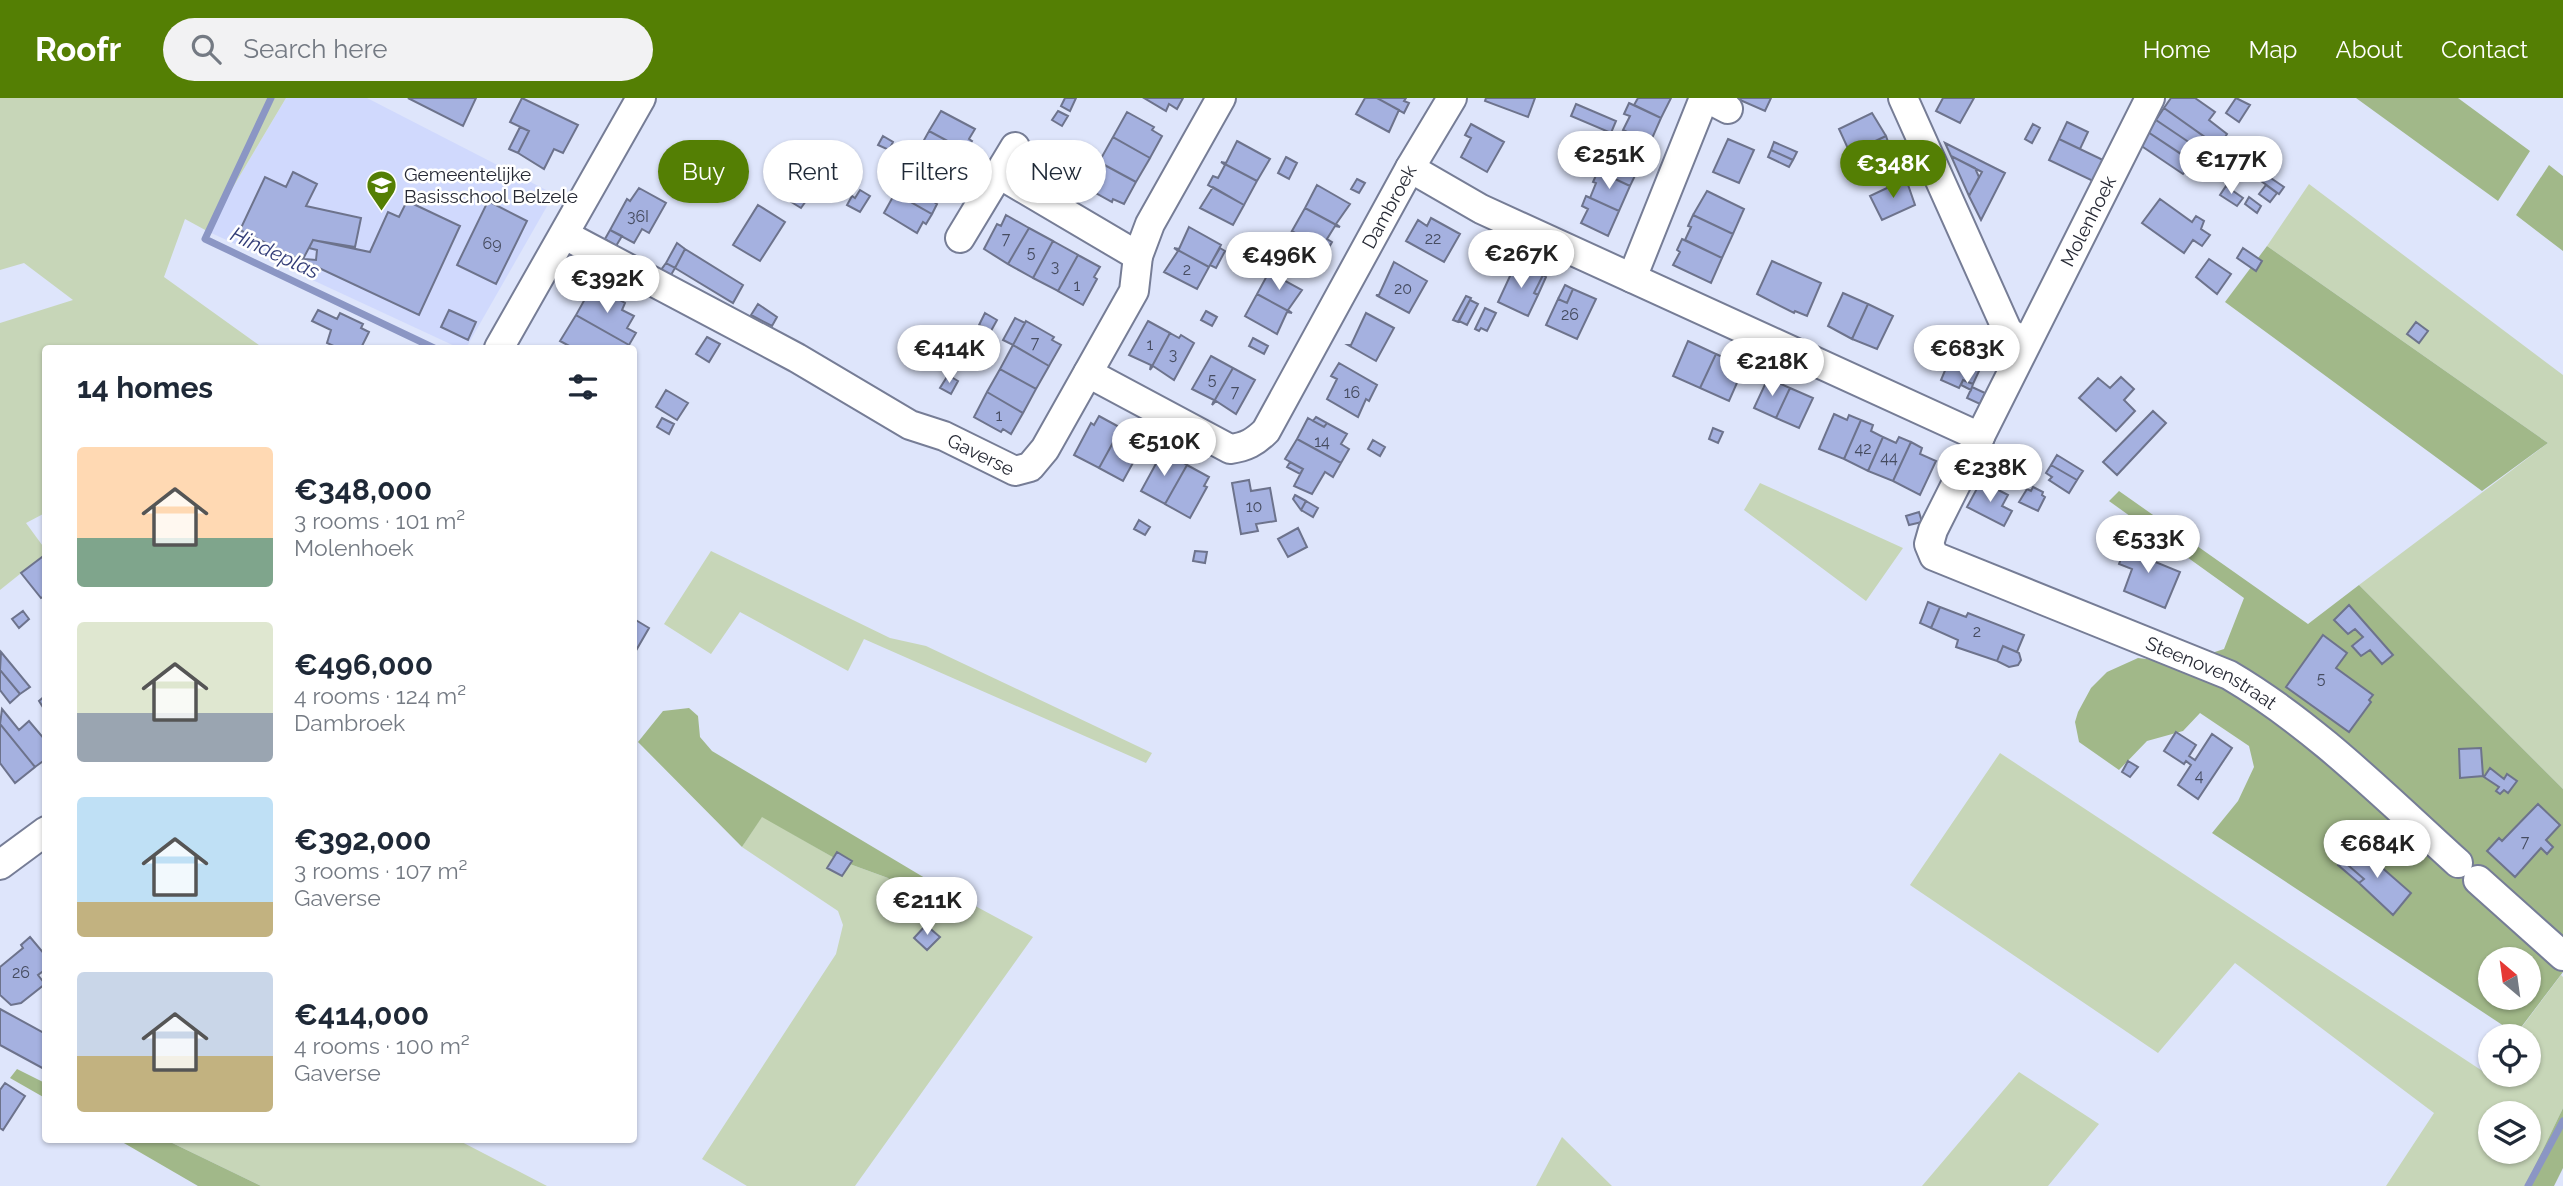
<!DOCTYPE html>
<html lang="en">
<head>
<meta charset="utf-8">
<style>
	:root { --surface:#fff; --page:#f2f2f3; --text:#1f2937; --muted:#747a83; --accent:#547f04 }
	body { margin:0; font-family:Raleway,sans-serif; background:var(--page); color:var(--text); height:100vh; display:flex; flex-direction:column; font-size:26px; white-space:nowrap }
	* { box-sizing:border-box; margin:0 }
	p { font-size:23px; color:var(--muted) }
	.icon { flex:none; width:38px; height:38px; fill:none; stroke:currentColor; stroke-width:2; stroke-linecap:round; stroke-linejoin:round }
	.map { position:relative; flex:1; overflow:hidden }
	.details { position:absolute; left:42px; top:247px; width:595px; height:798px; display:flex; flex-direction:column; background:var(--surface); border-radius:7px; box-shadow:0 2px 5px #0004 }
	.details>* { flex:none }
	.hud { position:absolute; left:658px; top:42px; width:665px; height:63px; display:flex; gap:14px }
	.needle { width:46px; rotate:331deg }
	.buttons { position:absolute; left:2478px; top:849px; display:grid; gap:14px }
	.buttons a { display:grid; place-items:center; width:63px; height:63px; border-radius:50%; background:var(--surface); box-shadow:0 2px 5px #0004; font-size:35px }
	.price { position:absolute; translate:-50% -60px; padding:0 16px; border-radius:24px; background:#fff; color:#222; font-size:23px; line-height:46px; filter:drop-shadow(0 2px 4px #0008) }
	.price::after { content:''; position:absolute; left:50%; top:42px; width:21px; height:16px; margin-left:-10px; background:inherit; clip-path:polygon(0 0,100% 0,50% 100%) }
	.price.active { background:var(--accent); color:#fff }
	ul { padding:0; list-style:none }
	li { display:flex; align-items:center; gap:21px; height:175px; padding:0 35px }
	li span { display:grid; place-items:center; flex:none; width:196px; height:140px; border-radius:7px; color:#555 }
	li>.icon { margin-inline-start:auto }
	span .icon { width:84px; height:84px; fill:#fffc; stroke-width:1 }
	li b { font-size:30px }
	h2 { display:flex; justify-content:space-between; align-items:center; height:84px; padding:0 35px; font-size:30px }
	.tag { padding:0 24px; border-radius:32px; background:var(--surface); box-shadow:0 2px 5px #0004; font-size:24px; line-height:63px }
	.tag.active { background:var(--accent); color:#fff }
	header { display:flex; align-items:center; gap:42px; box-sizing:border-box; height:98px; padding:0 35px; background:var(--accent); color:#fff }
	header strong { font-size:33px }
	nav { display:flex; gap:38px; margin-inline-start:auto; font-size:24px }
	.search { width:490px; height:63px; background:var(--page); display:flex; align-items:center; gap:18px; box-sizing:border-box; padding:0 24px; border-radius:38px; color:var(--muted); font-size:26px }
	.map>svg:first-child { display:block }
</style>
</head>
<body>
<header>
<strong>Roofr</strong>
<div class="search"><svg class="icon" aria-label="search" viewBox="0 0 24 24"><circle cx="10" cy="10" r="6"/><path d="M15 15l6 6"/></svg>Search here</div>
<nav><a>Home</a><a>Map</a><a>About</a><a>Contact</a></nav>
</header>
<div class="map">
<svg width="2563" height="1088" viewBox="0 0 2563 1088">
	<rect width="100%" height="100%" fill="#dee5fb"/>
	<path fill="#d0d9fd" d="M286 0H367L554 96 466 250H459L207 133Z"/>
	<path fill="#c7d6b8" fill-rule="evenodd" d="M0 0H286L207 133 185 121 164 179 263 250H46L45 415 26 425 45 451V456L0 492V225L73 202 24 165 0 172Z
		M2309 86 2563 277V691L2359 487 2548 345 2267 148Z
		M1760 385 1903 450 1866 503 1744 412Z
		M711 453 890 540 926 548 1152 655 1146 665 864 541 848 573 740 514 711 556 664 526Z
		M2000 655 2487 976 2490 972V976H2529V938H2515L2561 877 2563 879V1010L2531 1076 2528 1088H2386L2434 1015 2235 865 2158 955 1910 787ZM2490 1015H2529V1054H2490Z
		M762 718 836 761 888 780 895 786 897 802 923 816 940 789 1033 839 855 1088H747L702 1061 836 856 843 827 838 813 742 749Z
		M2019 974 2099 1026 2048 1088H1922Z
		M1562 1039 1612 1088H1536Z
		M164 1041H456L547 1088H261Z"/>
	<path fill="#a1b889" fill-rule="evenodd" d="M2356 0H2458L2530 53 2498 103Z
		M2549 67 2563 78V153L2516 117Z
		M2267 148 2548 345 2482 393 2225 204Z
		M2119 393 2308 526 2359 487 2563 691V874L2516 936 2212 735 2238 703 2254 669 2249 648 2200 615 2183 633 2147 643 2119 672 2079 644 2075 624 2078 614 2091 590 2107 574 2138 560 2181 565 2224 551 2244 500 2109 403ZM2490 861H2529V900H2490Z
		M689 610 698 618 700 639 712 653 940 789 923 816C915 813 901 811 897 802 893 793 896 788 888 780L836 761 762 719 742 749 638 644 663 613Z
		M17 971 45 985V1000L10 980Z
		M2563 1010V1070L2554 1088H2528L2531 1076Z
		M117 1041H164L261 1088H198Z"/>
	<g fill="none" stroke-linecap="round" stroke-linejoin="round">
		<path stroke="#8b96c4" stroke-width="7" d="M271 0 205 141 434 250
			M2528 1088 2563 1023"/>
	</g>
	<path fill="#a5b1e0" stroke="#6d738c" stroke-width="2" d="M408 0H476L463 28Z
		M522 0 578 27 563 55 554 51 544 71 518 55 529 33 510 24Z
		M1065 0H1076L1070 13 1061 8Z
		M1144 0H1183L1177 11 1169 6 1166 13Z
		M1365 0H1377L1399 12 1389 34 1356 16Z
		M1377 0H1406L1404 3 1409 5 1404 15Z
		M1486 0H1535L1528 19 1485 3Z
		M1638 0H1671L1661 20 1634 7Z
		M1741 0H1771L1765 13 1740 2Z
		M1943 0H1974L1960 25 1936 13Z
		M2171 0H2195L2215 14 2209 22 2227 36 2219 49 2164 10Z
		M2236 0 2250 7 2239 24 2226 15Z
		M1629 5 1661 20 1650 45 1623 32 1630 18 1624 16Z
		M1576 6 1616 23 1611 35 1571 18Z
		M2164 10 2219 49 2214 56 2196 43 2193 47 2156 22Z
		M941 13 975 31 969 41 972 43 966 53 929 33Z
		M1058 13 1068 18 1062 28 1052 22Z
		M1127 14 1154 29 1152 32 1162 38 1150 60 1113 39Z
		M1872 15 1886 38 1850 55 1839 31Z
		M2156 22 2196 49 2193 54 2214 68 2209 75 2148 34Z
		M2067 24 2088 34 2080 51 2059 41Z
		M1471 26 1504 44 1487 74 1461 59 1471 40 1465 37Z
		M2033 26 2040 30 2032 45 2025 41Z
		M520 29 529 33 518 55 509 51Z
		M929 33 966 53 961 63 958 62 952 72 918 53Z
		M2148 34 2204 71 2198 79 2187 71 2183 76 2140 47Z
		M883 38 893 44 889 52 878 47Z
		M1886 38 1895 64 1862 80 1850 55Z
		M1113 39 1150 60 1136 84 1099 64Z
		M1728 41 1754 52 1739 85 1713 74Z
		M2059 41 2103 62 2093 83 2049 62Z
		M2224 42 2246 56 2241 65 2219 49Z
		M1237 43 1270 61 1257 83 1221 64 1226 65Z
		M1774 44 1797 54 1793 62 1771 52Z
		M1945 45 2005 75 1981 122 1969 98 1982 74 1951 58Z
		M2219 49 2224 53 2220 60 2214 56Z
		M1612 50 1642 63 1630 88 1598 73 1603 63 1606 64Z
		M1031 52 1039 56 1033 68 1025 63Z
		M1771 52 1793 62 1789 69 1768 59Z
		M918 53 955 73 943 95 906 75Z
		M1951 58 1975 70 1979 79 1969 98Z
		M1286 59 1297 65 1289 81 1278 75Z
		M1099 64 1136 84 1124 106 1113 101 1112 104 1085 89Z
		M1221 64 1257 83 1244 107 1208 87 1213 78 1218 80 1225 67Z
		M2250 66 2284 89 2279 96 2246 72Z
		M1598 73 1630 88 1619 113 1590 100 1596 85 1593 84Z
		M293 74 317 86 306 108 361 120 355 149 313 142 302 163 240 132 265 79 286 89Z
		M906 75 940 94 934 104 937 106 932 116 895 95Z
		M1357 81 1365 85 1359 95 1351 91Z
		M1906 81 1915 107 1882 122 1870 98Z
		M781 84 808 100 801 110 775 94Z
		M1317 87 1350 106 1336 126 1340 129 1305 110Z
		M2266 87 2277 95 2270 104 2259 96Z
		M2226 88 2243 100 2237 108 2220 97Z
		M1213 89 1244 107 1233 127 1200 110Z
		M639 90 666 105 649 135 642 131 634 145 610 132 627 101 630 103Z
		M860 92 870 98 860 114 847 107 852 98 855 100Z
		M1707 93 1744 111 1733 136 1693 117Z
		M895 95 932 116 926 126 923 124 917 135 884 115Z
		M1586 98 1619 113 1608 138 1581 125 1588 111 1582 108Z
		M2249 99 2261 108 2257 115 2245 106Z
		M2160 101 2192 124 2196 118 2204 123 2201 131 2210 137 2202 148 2193 142 2184 155 2142 125Z
		M407 103 460 128 419 217 304 163 305 161 316 162 317 152 309 150 313 142 370 154 388 114 399 119Z
		M488 103 527 123 496 186 457 167Z
		M758 107 785 124 760 163 733 147Z
		M1305 110 1340 129 1335 128 1327 141 1332 144 1327 153 1292 133Z
		M1006 117 1029 130 1008 166 984 151 997 126 1001 128Z
		M1693 117 1733 136 1722 160 1685 142 1691 129 1688 128Z
		M1431 120 1460 136 1444 164 1406 143 1418 122 1427 128Z
		M1189 129 1221 147 1209 169 1174 150 1179 151Z
		M1029 130 1053 143 1033 180 1008 166Z
		M610 132 622 138 616 148 605 141Z
		M1292 133 1322 150 1312 172 1280 154Z
		M1682 141 1722 160 1711 185 1673 167 1680 154 1677 152Z
		M1053 143 1078 157 1058 193 1033 180Z
		M677 145 685 151 675 170 666 165Z
		M1174 150 1209 169 1197 191 1164 174 1178 153Z
		M1220 150 1225 153 1216 170 1210 167Z
		M2243 150 2262 163 2256 173 2237 160Z
		M685 151 743 187 733 205 675 170Z
		M1078 157 1100 169 1094 179 1097 181 1083 207 1058 193Z
		M2209 161 2231 176 2217 196 2196 179Z
		M1772 163 1821 185 1807 218 1795 213 1794 215 1757 196Z
		M1394 164 1427 183 1409 215 1376 197H1379Z
		M666 165 675 170 671 177 661 172Z
		M1516 165 1543 177 1534 195 1538 197 1528 218 1498 204Z
		M1269 174 1302 192 1288 212 1292 215 1257 196Z
		M1543 177 1546 179 1538 197 1534 195Z
		M1565 187 1573 191 1567 205 1558 201Z
		M598 190 625 205 622 212 634 218 627 230 636 235 629 247 576 217 590 192 596 195Z
		M1573 191 1596 201 1577 241 1546 227 1558 201 1567 205Z
		M1843 195 1868 206 1852 241 1828 228Z
		M1257 196 1292 215 1287 214 1277 236 1245 218Z
		M1466 198 1471 200 1458 224 1453 222Z
		M1470 202 1478 206 1467 227 1459 223Z
		M758 206 777 219 772 228 751 217Z
		M1868 206 1893 218 1877 251 1852 241Z
		M1485 210 1496 215 1487 233 1481 230 1479 233 1475 231Z
		M318 212 337 221 340 215 363 226 361 230 369 234 361 250H338L327 245 331 232 312 223Z
		M449 212 476 224 468 242 441 229Z
		M1206 213 1217 219 1212 228 1201 222Z
		M985 215 997 222 991 233 979 227Z
		M1366 215 1394 230 1376 263 1348 247H1351Z
		M576 217 629 247 627 250H573L560 243Z
		M1015 220 1025 225 1013 247 1003 242Z
		M1026 223 1054 239 1052 242 1061 247 1049 268 1013 247Z
		M1148 223 1170 235 1150 272 1151 267 1129 257Z
		M2416 224 2428 233 2419 245 2407 236Z
		M1170 235 1179 240 1181 237 1194 245 1174 282 1153 268 1150 272Z
		M707 239 720 246 709 264 696 256Z
		M1253 240 1268 248 1264 256 1249 248Z
		M1688 243 1716 256 1700 290 1673 278Z
		M1957 244 1986 258 1973 286 1963 282 1959 290 1941 282Z
		M1013 247 1049 268 1036 291 1000 271Z
		M961 252 972 258 967 269 956 263Z
		M1716 256 1744 269 1729 303 1700 290Z
		M1211 258 1233 270 1212 307 1214 302 1192 291Z
		M1339 265 1377 287 1369 303 1366 301 1358 319 1327 301 1337 281 1331 278Z
		M1233 270 1255 282 1236 316 1216 303 1212 307Z
		M1000 271 1036 291 1023 315 987 294Z
		M948 277 958 283 951 296 940 290Z
		M2121 279 2134 291 2124 302 2135 313 2116 333 2079 300 2098 280 2110 290Z
		M1768 280 1790 290 1776 320 1754 310Z
		M1963 282 1973 286 1971 292 1961 287Z
		M1972 289 1985 295 1980 306 1967 300Z
		M1790 290 1813 300 1799 330 1776 320Z
		M666 292 688 305 677 322 656 309Z
		M987 294 1023 315 1011 336 1003 331 1001 334 974 319Z
		M2153 313 2166 325 2117 377 2103 364Z
		M1834 316 1847 322 1849 317 1861 322 1844 361 1819 351Z
		M1099 318 1121 330 1099 370 1074 357 1091 325 1094 327Z
		M1316 319 1327 325 1324 329 1313 323Z
		M662 320 674 326 669 336 657 329Z
		M1308 320 1324 329 1327 325 1347 336 1341 346 1349 351 1341 365 1297 341Z
		M1861 322 1873 327 1871 333 1883 339 1868 373 1844 361Z
		M1121 330 1142 341 1137 351 1140 352 1123 383 1099 370Z
		M1713 330 1723 334 1718 345 1709 341Z
		M1883 339 1896 345 1899 339 1911 344 1893 383 1868 373Z
		M1297 341 1341 365 1333 379 1325 374 1312 396 1294 388 1303 371 1285 361Z
		M1373 342 1385 349 1380 358 1368 351Z
		M1911 344 1922 350 1920 356 1936 363 1920 397 1893 383Z
		M1166 355 1187 367 1165 406 1141 393 1158 362 1161 364Z
		M2057 357 2083 373 2077 382 2051 367Z
		M1290 364 1303 371 1300 376 1287 369Z
		M1187 367 1209 379 1204 388 1207 389 1190 420 1165 406Z
		M2051 367 2077 382 2069 395 2049 382 2052 379 2046 375Z
		M1249 382 1251 393 1270 390 1276 423 1256 426 1258 433 1241 436 1232 385Z
		M1981 383 2008 397 2002 408 2012 413 2004 428 1967 409Z
		M2033 389 2043 394 2042 397 2045 399 2038 413 2019 404 2027 391 2031 393Z
		M1295 397 1306 403 1301 412 1293 401Z
		M1306 403 1318 410 1313 419 1301 412Z
		M1919 414 1922 424 1909 427 1906 418Z
		M1139 422 1150 429 1145 437 1134 431Z
		M1298 430 1307 449 1288 459 1278 441Z
		M2129 440 2153 449 2148 461 2180 474 2165 510 2124 493 2132 471 2119 466Z
		M1195 453 1207 454 1205 465 1193 463Z
		M46 456V497L41 500 21 475Z
		M1928 504 1940 509 1931 530 1920 525Z
		M2349 507 2393 557 2382 566 2370 552 2361 558 2352 548 2363 539 2355 531 2348 536 2334 522Z
		M1940 509 1966 519 1968 515 2024 537 2017 554 2003 548 1997 563 1956 549 1958 542 1931 530Z
		M23 513 29 521 19 530 12 521Z
		M634 521 649 530 634 556Z
		M2323 537 2347 555 2336 570 2373 597 2369 602 2371 604 2349 634 2286 589Z
		M2003 548 2019 555 2021 562 2018 567 2009 569 1997 563Z
		M1 554 30 589 20 596 0 572Z
		M0 572 20 596 10 605 0 592Z
		M46 597V610L44 611 39 603Z
		M2 611 19 632 29 623 46 643V661L35 669 0 626Z
		M0 626 35 669 15 685 0 665Z
		M2176 634 2196 647 2189 658 2195 662 2212 636 2232 650 2198 701 2178 687 2191 667 2186 663 2184 666 2164 653Z
		M2481 650 2483 678 2460 680 2459 651Z
		M2128 663 2138 669 2130 679 2122 674Z
		M2490 670 2504 681 2507 676 2517 683 2508 695 2504 692 2500 696 2496 693 2499 689 2484 679Z
		M2538 706 2560 727 2546 742 2553 749 2547 756 2541 750 2515 779 2487 753 2499 740 2502 743Z
		M2355 746 2411 795 2393 817 2359 785 2364 781 2342 762Z
		M837 754 852 763 842 778 827 770Z
		M2342 762 2364 781 2359 785 2338 767Z
		M926 827 940 839 927 852 914 840Z
		M30 839 46 858V871L38 877 45 886 21 905 11 907 0 897V869L23 850 21 847Z
		M0 911 46 936V972L0 947Z
		M5 985 25 998 3 1032 0 1030V992Z"/>
	<g fill="none" stroke-linecap="round" stroke-linejoin="round">
		<defs>
			<g id="minor">
				<path d="M1707 0 1728 11"/>
				<path d="M1903 0 2008 234 2026 245"/>
				<path id="s1" d="M2150 0 1933 432 1929 446 1934 458 2229 577C2314 627 2385 699 2458 765"/>
				<path d="M1410 70 1481 111 1980 339"/>
				<path d="M999 76 1138 158"/>
				<path id="s2" d="M565 137 797 260 910 327 944 338 1015 373 1030 369 1045 351 1134 193 1138 158 1150 126 1221 0"/>
				<path d="M960 140 1015 49"/>
				<path d="M1632 180 1704 0"/>
				<path d="M499 250 641 0"/>
				<path id="s3" d="M1088 275 1230 351C1246 349 1255 344 1266 333L1410 70 1452 0"/>
				<path d="M0 767 46 733"/>
				<path d="M2478 782 2563 858"/>
			</g>
		</defs>
		<use href="#minor" stroke="#767d96" stroke-width="32"/>
		<use href="#minor" stroke="#fff" stroke-width="28"/>
	</g>
	<defs>
		<symbol id="school-pin" viewBox="-11 -11 22 30"><path d="M0 17L-7.5 6A9.5 9.5 0 1 1 7.5 6Z" fill="#547f04" stroke="#fff"/><path d="M0-5L7-2L0 1L-7-2ZM-4 1L0 2.5L4 1V4Q0 6-4 4Z" fill="#fff"/></symbol>
	</defs>
	<g fill-rule="evenodd">
		<use href="#school-pin" x="364" y="70" width="35" height="47"/>
	</g>
	<g text-anchor="middle" stroke-width="5" stroke-linejoin="round" paint-order="stroke">
		<g font-size="16" fill="#464c60">
			<text x="638" y="124">36I</text>
			<text x="1006" y="146">7</text>
			<text x="1433" y="146">22</text>
			<text x="492" y="151">69</text>
			<text x="1031" y="160">5</text>
			<text x="1055" y="174">3</text>
			<text x="1187" y="177">2</text>
			<text x="1077" y="193">1</text>
			<text x="1403" y="196">20</text>
			<text x="1570" y="222">26</text>
			<text x="1035" y="250">7</text>
			<text x="1150" y="252">1</text>
			<text x="1173" y="262">3</text>
			<text x="1212" y="287">5</text>
			<text x="1235" y="299">7</text>
			<text x="1352" y="300">16</text>
			<text x="999" y="323">1</text>
			<text x="1322" y="349">14</text>
			<text x="1863" y="356">42</text>
			<text x="1889" y="365">44</text>
			<text x="1254" y="414">10</text>
			<text x="1977" y="539">2</text>
			<text x="2321" y="586">5</text>
			<text x="2199" y="683">4</text>
			<text x="2525" y="749">7</text>
			<text x="21" y="880">26</text>
		</g>
		<g font-size="19" fill="#272a35" stroke="#fff" text-anchor="start">
			<text x="404" y="83">Gemeentelijke<tspan x="404" dy="22">Basisschool Belzele</tspan></text>
		</g>
		<g font-size="19" fill="#272a35" stroke="#fff">
			<text dy="7" stroke="none"><textPath href="#s3" startOffset="458">Dambroek</textPath></text>
			<text transform="translate(2088 123) rotate(-63)" y="7">Molenhoek</text>
			<text dy="7" stroke="none"><textPath href="#s2" startOffset="471">Gaverse</textPath></text>
			<text dy="7" stroke="none"><textPath href="#s1" startOffset="812">Steenovenstraat</textPath></text>
		</g>
		<g font-size="21" font-style="italic" fill="#343e78" stroke="#fff">
			<text transform="translate(275 155) rotate(25)" y="7">Hindeplas</text>
		</g>
	</g>
</svg>
<div class="buttons">
<a><svg class="needle" viewBox="-14 -14 28 28"><path d="M0-13l5 13h-10z" fill="#e53935"/><path d="M0 13l5-13h-10z" fill="#747a83"/></svg></a>
<a><svg class="icon" aria-label="locate" viewBox="0 0 24 24"><circle cx="12" cy="12" r="6"/><path d="M12 2v4M12 18v4M2 12h4M18 12h4"/></svg></a>
<a><svg class="icon" aria-label="layers" viewBox="0 0 24 24"><path d="M12 4l9 5-9 5-9-5zM3 14l9 5 9-5"/></svg></a>
</div>
<b class="price" style="left:1609px;top:93px">€251K</b>
<b class="price" style="left:2231px;top:98px">€177K</b>
<b class="price active" style="left:1893px;top:102px">€348K</b>
<b class="price" style="left:1521px;top:192px">€267K</b>
<b class="price" style="left:1279px;top:194px">€496K</b>
<b class="price" style="left:607px;top:217px">€392K</b>
<b class="price" style="left:949px;top:287px">€414K</b>
<b class="price" style="left:1967px;top:287px">€683K</b>
<b class="price" style="left:1772px;top:300px">€218K</b>
<b class="price" style="left:1164px;top:380px">€510K</b>
<b class="price" style="left:1990px;top:406px">€238K</b>
<b class="price" style="left:2148px;top:477px">€533K</b>
<b class="price" style="left:2377px;top:782px">€684K</b>
<b class="price" style="left:927px;top:839px">€211K</b>
<div class="hud">
<a class="tag active">Buy</a>
<a class="tag">Rent</a>
<a class="tag">Filters</a>
<a class="tag">New</a>
</div>
<section class="details">
<h2>14 homes<svg class="icon" aria-label="filters" viewBox="0 0 24 24"><path d="M4 7h16M4 17h16"/><circle cx="9" cy="7" r="2"/><circle cx="15" cy="17" r="2"/></svg></h2>
<ul>
<li><span style="background:linear-gradient(#ffd9b3 65%,#7fa58c 0)"><svg class="icon" aria-label="home" viewBox="0 0 24 24"><path d="M3 11l9-7 9 7M6 9v11h12V9"/></svg></span><div><b>€348,000</b><p>3 rooms · 101 m²</p><p>Molenhoek</p></div></li>
<li><span style="background:linear-gradient(#dfe7d0 65%,#9aa5b1 0)"><svg class="icon" aria-label="home" viewBox="0 0 24 24"><path d="M3 11l9-7 9 7M6 9v11h12V9"/></svg></span><div><b>€496,000</b><p>4 rooms · 124 m²</p><p>Dambroek</p></div></li>
<li><span style="background:linear-gradient(#bfe0f5 75%,#c2b280 0)"><svg class="icon" aria-label="home" viewBox="0 0 24 24"><path d="M3 11l9-7 9 7M6 9v11h12V9"/></svg></span><div><b>€392,000</b><p>3 rooms · 107 m²</p><p>Gaverse</p></div></li>
<li><span style="background:linear-gradient(#c9d6e8 60%,#c2b280 0)"><svg class="icon" aria-label="home" viewBox="0 0 24 24"><path d="M3 11l9-7 9 7M6 9v11h12V9"/></svg></span><div><b>€414,000</b><p>4 rooms · 100 m²</p><p>Gaverse</p></div></li>
</ul>
</section>
</div>
</body>
</html>
